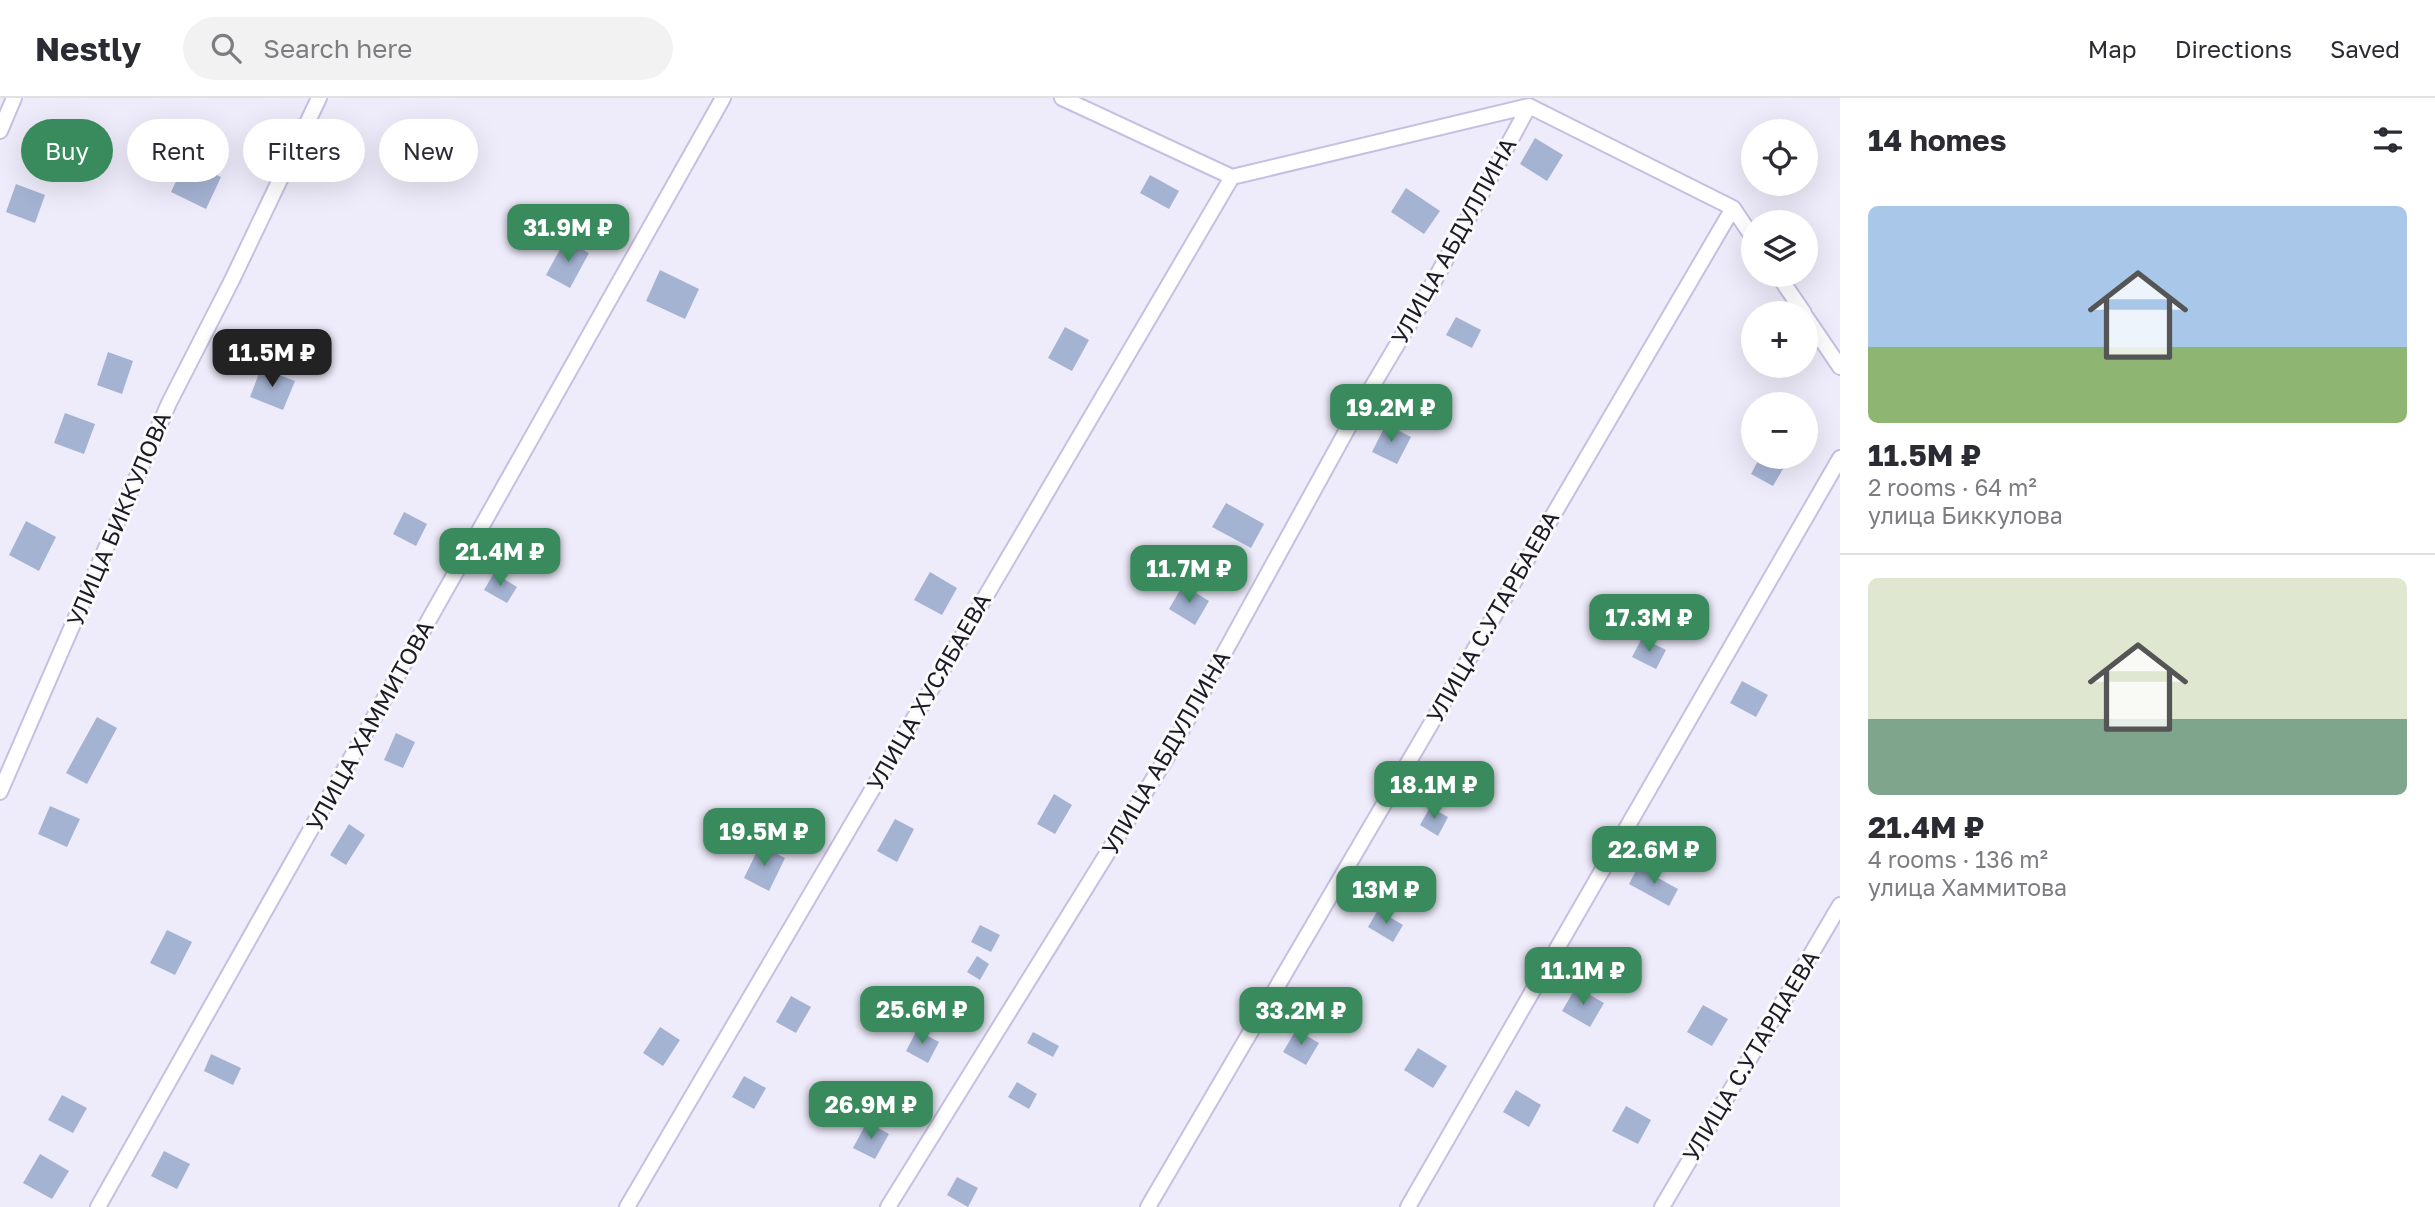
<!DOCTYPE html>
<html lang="en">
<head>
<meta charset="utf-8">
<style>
	:root { --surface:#fff; --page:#f2f2f3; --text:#2b2b33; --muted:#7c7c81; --line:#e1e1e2; --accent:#398b5d }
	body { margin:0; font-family:"Golos Text",sans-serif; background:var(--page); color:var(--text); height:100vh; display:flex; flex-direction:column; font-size:26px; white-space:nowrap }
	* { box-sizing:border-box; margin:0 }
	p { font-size:23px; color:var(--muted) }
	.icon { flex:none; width:38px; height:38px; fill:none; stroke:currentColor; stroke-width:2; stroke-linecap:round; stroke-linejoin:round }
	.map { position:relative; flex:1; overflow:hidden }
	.side { display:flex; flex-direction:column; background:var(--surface); width:595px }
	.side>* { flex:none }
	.hud { position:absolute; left:21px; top:21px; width:665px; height:63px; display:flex; gap:14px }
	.fabs { position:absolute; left:1741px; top:21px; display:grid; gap:14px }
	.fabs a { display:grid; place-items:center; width:77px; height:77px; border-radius:50%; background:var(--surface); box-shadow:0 7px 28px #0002; font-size:35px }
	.price { position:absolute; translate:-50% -60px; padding:0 16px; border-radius:14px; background:var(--accent); color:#fff; font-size:23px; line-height:46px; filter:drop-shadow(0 2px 4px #0008) }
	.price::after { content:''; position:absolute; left:50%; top:42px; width:21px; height:16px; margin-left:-10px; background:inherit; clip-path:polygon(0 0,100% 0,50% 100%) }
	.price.on { background:#222; color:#fff }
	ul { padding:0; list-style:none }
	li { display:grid; align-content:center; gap:14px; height:371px; padding:0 28px }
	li+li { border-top:2px solid var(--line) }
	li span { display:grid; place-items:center; height:217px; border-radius:10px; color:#555 }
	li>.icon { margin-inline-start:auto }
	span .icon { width:126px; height:126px; fill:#fffc; stroke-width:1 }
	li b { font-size:30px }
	h2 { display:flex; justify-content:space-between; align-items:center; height:84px; padding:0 28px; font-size:30px }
	.chip { padding:0 24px; border-radius:32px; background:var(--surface); box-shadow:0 7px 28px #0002; font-size:24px; line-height:63px }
	.chip.on { background:var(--accent); color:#fff }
	header { display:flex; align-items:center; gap:42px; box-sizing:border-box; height:98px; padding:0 35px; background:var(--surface); border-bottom:2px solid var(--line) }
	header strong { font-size:33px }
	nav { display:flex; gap:38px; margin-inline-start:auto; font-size:24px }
	.search { width:490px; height:63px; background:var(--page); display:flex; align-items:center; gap:18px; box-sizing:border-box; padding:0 24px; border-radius:38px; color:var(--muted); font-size:26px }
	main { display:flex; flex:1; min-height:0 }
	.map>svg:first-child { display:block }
</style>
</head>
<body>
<header>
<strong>Nestly</strong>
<div class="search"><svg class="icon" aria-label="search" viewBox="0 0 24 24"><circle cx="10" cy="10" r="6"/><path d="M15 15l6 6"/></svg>Search here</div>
<nav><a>Map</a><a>Directions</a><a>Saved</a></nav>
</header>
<main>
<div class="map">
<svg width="1840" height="1109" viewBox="0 0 1840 1109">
	<rect width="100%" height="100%" fill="#eeebfa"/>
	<path fill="#a5b3d3" d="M1535 40 1563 57 1547 83 1520 66Z
		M186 62 221 79 206 111 171 94Z
		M1150 77 1179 93 1169 111 1140 95Z
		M16 86 45 97 35 125 6 114Z
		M1406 90 1440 113 1424 136 1391 114Z
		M565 142 589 155 570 190 546 177Z
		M660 172 699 191 685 221 646 203Z
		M1456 219 1481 232 1472 250 1446 237Z
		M1065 229 1089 242 1072 273 1048 260Z
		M108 254 133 263 122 296 97 287Z
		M261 270 295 283 283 312 250 299Z
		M65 315 95 326 84 356 54 345Z
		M1386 326 1411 339 1397 366 1372 354Z
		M1760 359H1790L1773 388 1751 376Z
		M1226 405 1264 426 1251 450 1212 429Z
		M404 414 427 426 416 448 393 436Z
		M26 423 56 439 39 473 9 457Z
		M930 474 957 490 942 517 914 502Z
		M494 475 517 489 507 505 484 492Z
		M1183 487 1209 503 1195 527 1169 511Z
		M1642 540 1666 552 1656 571 1632 559Z
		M1742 583 1768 597 1756 619 1730 605Z
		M97 619 117 630 87 686 66 675Z
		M396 635 415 644 403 670 384 662Z
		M1054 696 1072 707 1055 736 1037 726Z
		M50 708 80 721 67 749 38 736Z
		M1430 709 1448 719 1438 738 1420 727Z
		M895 721 914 731 897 764 877 753Z
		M349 726 365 737 346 767 330 757Z
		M760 747 785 760 769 793 744 780Z
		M1638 769 1678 791 1669 808 1629 786Z
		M1378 812 1403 827 1393 844 1368 829Z
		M980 827 1000 837 991 854 971 844Z
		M167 832 192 844 175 877 150 865Z
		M977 858 989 866 980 882 967 874Z
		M1576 889 1604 905 1590 929 1562 913Z
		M791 898 811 909 796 935 776 924Z
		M1703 907 1728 921 1712 948 1687 934Z
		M660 929 680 942 663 968 643 955Z
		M917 932 939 944 928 965 906 953Z
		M1296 932 1319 945 1306 967 1283 954Z
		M1033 934 1059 948 1053 959 1027 945Z
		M1418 950 1447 968 1433 990 1404 972Z
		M211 956 241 970 233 987 204 973Z
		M744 978 766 990 754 1011 732 999Z
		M1017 984 1037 996 1029 1011 1008 999Z
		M1516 992 1541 1007 1529 1029 1503 1014Z
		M62 997 87 1010 73 1035 48 1022Z
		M1626 1008 1651 1022 1638 1046 1612 1033Z
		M867 1024 889 1036 875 1061 853 1050Z
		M164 1053 190 1066 177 1091 151 1078Z
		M40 1056 69 1073 52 1101 23 1085Z
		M957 1079 978 1090 968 1109 947 1097Z"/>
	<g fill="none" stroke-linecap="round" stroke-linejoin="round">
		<defs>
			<path id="minor" d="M1062 0 1232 79 1529 8 1733 110 1754 141
				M0 33 14 0
				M1778 177 1804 215
				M1806 219 1840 269
				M0 694 169 305 232 182 319 0
				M98 1109 723 0
				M627 1109 1232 79
				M888 1109 1167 659 1354 319 1426 198 1529 8
				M1148 1109 1733 110
				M1408 1109 1840 360
				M1662 1109 1840 807"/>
		</defs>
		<use href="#minor" stroke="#c7bfe2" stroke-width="18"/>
		<use href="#minor" stroke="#fff" stroke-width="14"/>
	</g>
	<g text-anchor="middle" stroke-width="6" stroke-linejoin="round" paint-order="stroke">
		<g font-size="23" fill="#1d1a27" stroke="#fafafa">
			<text transform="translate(1454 143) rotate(-61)" y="8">УЛИЦА АБДУЛЛИНА</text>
			<text transform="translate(119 421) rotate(-67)" y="8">УЛИЦА БИККУЛОВА</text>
			<text transform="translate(1493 519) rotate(-60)" y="8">УЛИЦА С.УТАРБАЕВА</text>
			<text transform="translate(929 594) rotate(-60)" y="8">УЛИЦА ХУСЯБАЕВА</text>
			<text transform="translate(370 628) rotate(-61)" y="8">УЛИЦА ХАММИТОВА</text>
			<text transform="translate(1166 655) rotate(-60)" y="8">УЛИЦА АБДУЛЛИНА</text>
			<text transform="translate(1751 958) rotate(-59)" y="8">УЛИЦА С.УТАРДАЕВА</text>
		</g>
	</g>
</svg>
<div class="fabs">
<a><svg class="icon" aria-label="locate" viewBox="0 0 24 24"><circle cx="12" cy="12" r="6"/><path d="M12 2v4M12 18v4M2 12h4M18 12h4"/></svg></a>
<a><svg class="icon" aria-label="layers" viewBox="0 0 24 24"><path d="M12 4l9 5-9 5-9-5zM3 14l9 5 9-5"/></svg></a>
<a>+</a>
<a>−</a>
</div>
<b class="price" style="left:568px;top:166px">31.9M ₽</b>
<b class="price on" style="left:272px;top:291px">11.5M ₽</b>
<b class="price" style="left:1391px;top:346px">19.2M ₽</b>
<b class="price" style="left:500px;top:490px">21.4M ₽</b>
<b class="price" style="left:1189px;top:507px">11.7M ₽</b>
<b class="price" style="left:1649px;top:556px">17.3M ₽</b>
<b class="price" style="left:1434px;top:723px">18.1M ₽</b>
<b class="price" style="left:764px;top:770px">19.5M ₽</b>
<b class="price" style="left:1654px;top:788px">22.6M ₽</b>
<b class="price" style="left:1386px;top:828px">13M ₽</b>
<b class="price" style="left:1583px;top:909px">11.1M ₽</b>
<b class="price" style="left:922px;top:948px">25.6M ₽</b>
<b class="price" style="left:1301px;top:949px">33.2M ₽</b>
<b class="price" style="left:871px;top:1043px">26.9M ₽</b>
<div class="hud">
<a class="chip on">Buy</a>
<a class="chip">Rent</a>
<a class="chip">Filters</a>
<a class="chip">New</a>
</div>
</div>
<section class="side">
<h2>14 homes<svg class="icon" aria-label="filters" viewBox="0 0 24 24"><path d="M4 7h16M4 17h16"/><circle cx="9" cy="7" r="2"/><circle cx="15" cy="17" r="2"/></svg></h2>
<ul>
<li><span style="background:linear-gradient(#a9c7e8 65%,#8fb573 0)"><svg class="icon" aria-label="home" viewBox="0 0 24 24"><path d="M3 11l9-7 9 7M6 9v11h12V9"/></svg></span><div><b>11.5M ₽</b><p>2 rooms · 64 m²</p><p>улица Биккулова</p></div></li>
<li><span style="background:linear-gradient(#dfe7d0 65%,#7fa58c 0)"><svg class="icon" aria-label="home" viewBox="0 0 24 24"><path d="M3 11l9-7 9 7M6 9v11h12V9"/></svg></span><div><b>21.4M ₽</b><p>4 rooms · 136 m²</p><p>улица Хаммитова</p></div></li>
</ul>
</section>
</main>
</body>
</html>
